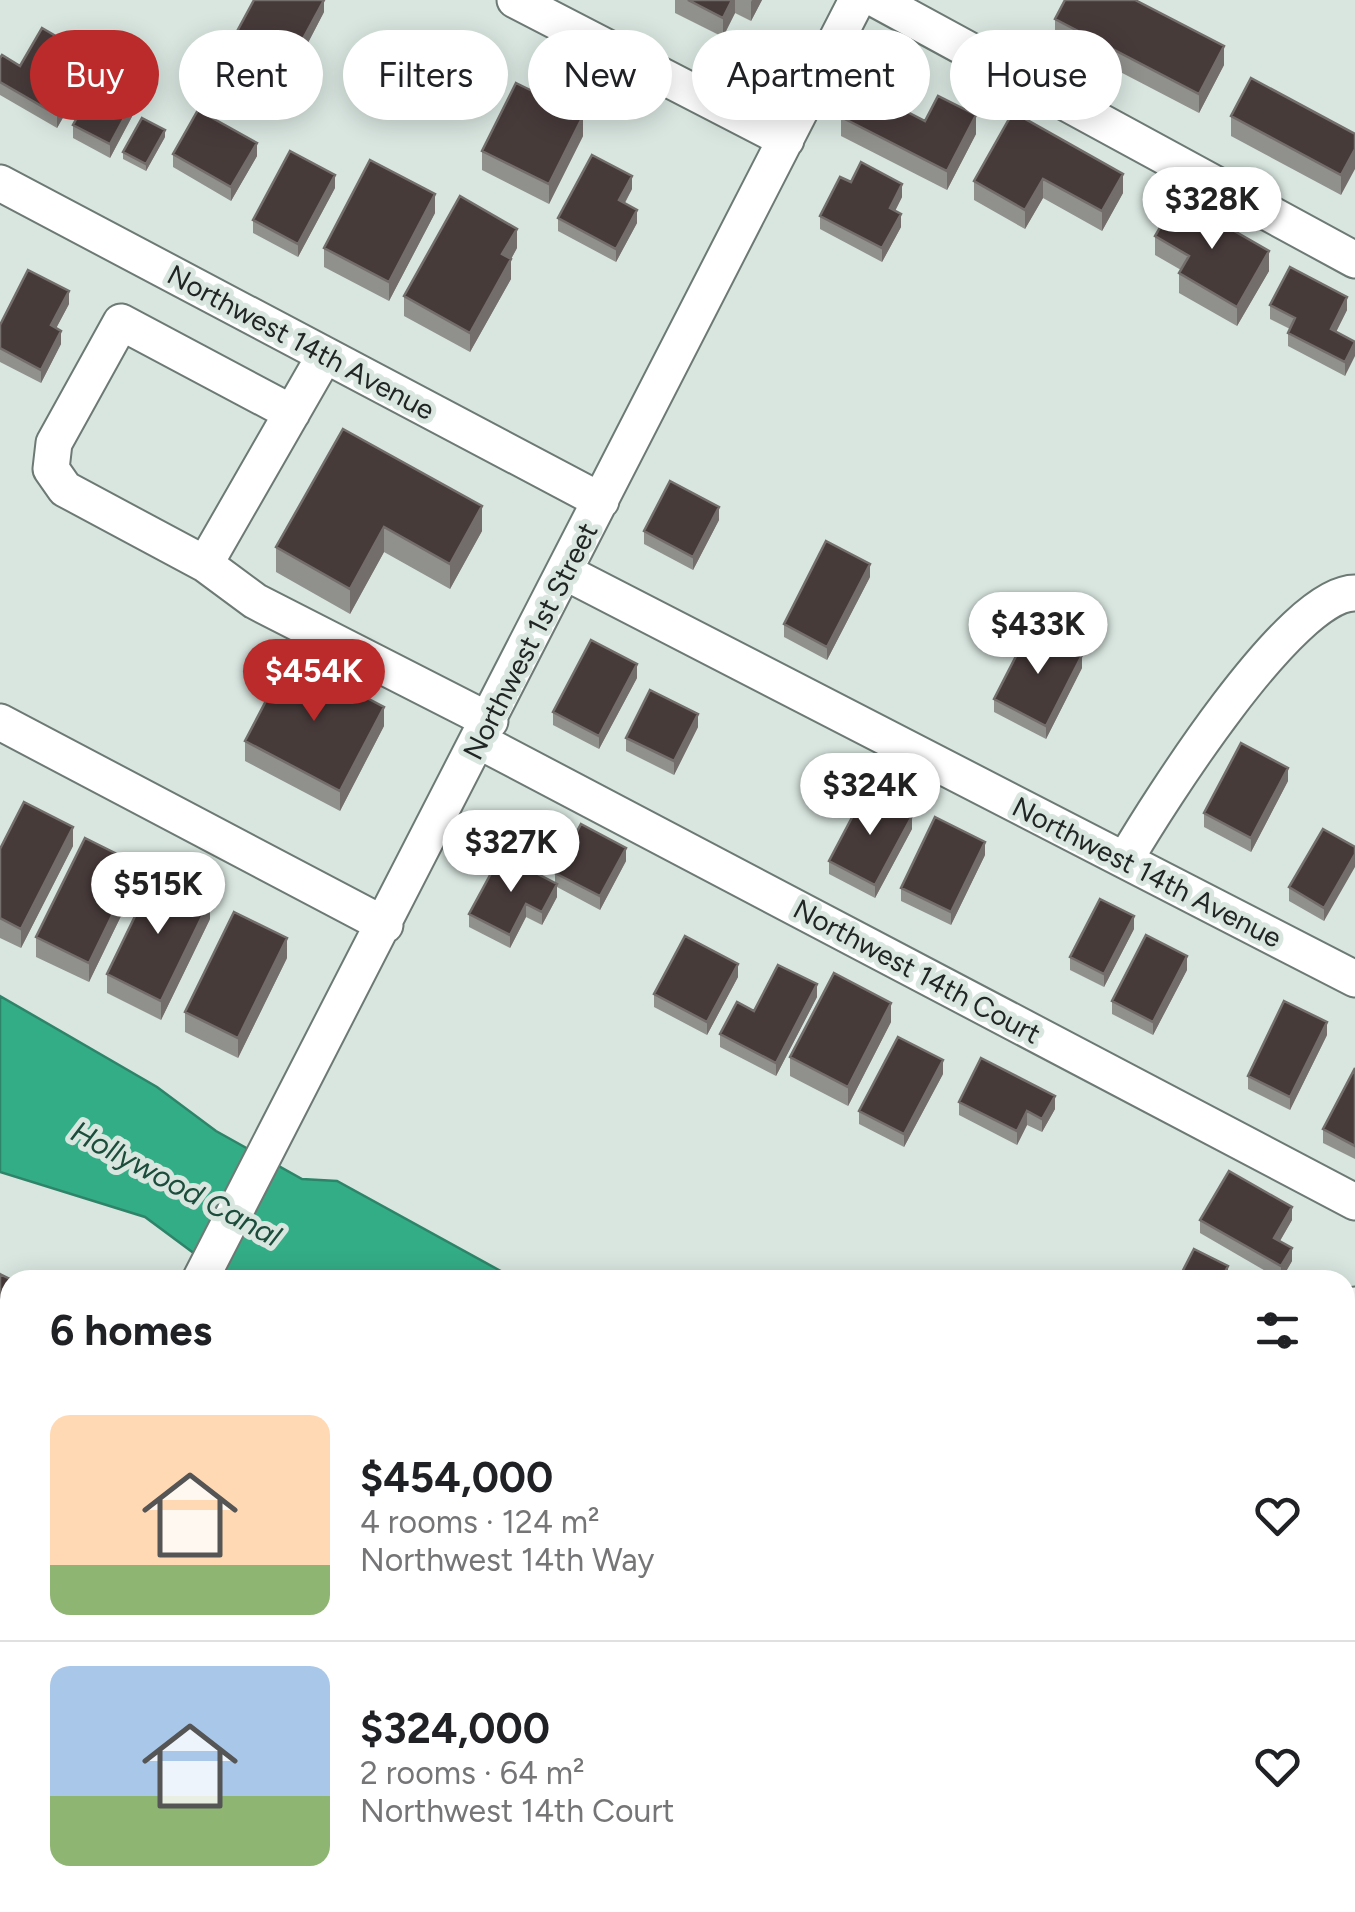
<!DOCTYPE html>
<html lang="en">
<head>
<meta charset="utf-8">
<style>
	:root { --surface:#fff; --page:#f6f6f6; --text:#202124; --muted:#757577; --line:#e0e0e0; --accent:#bb2b2b }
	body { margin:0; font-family:Figtree,sans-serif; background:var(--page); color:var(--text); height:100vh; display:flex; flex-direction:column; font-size:38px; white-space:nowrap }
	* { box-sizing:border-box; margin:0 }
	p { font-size:32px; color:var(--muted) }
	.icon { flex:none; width:55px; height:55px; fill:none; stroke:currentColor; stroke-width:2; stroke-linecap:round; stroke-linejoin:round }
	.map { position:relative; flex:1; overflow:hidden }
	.sheet { position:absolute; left:0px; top:1270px; width:1355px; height:642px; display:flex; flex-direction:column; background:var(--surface); border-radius:30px 30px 0 0; box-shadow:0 5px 25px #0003 }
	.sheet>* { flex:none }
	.top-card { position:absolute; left:30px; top:30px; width:1295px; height:90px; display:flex; gap:20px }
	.price { position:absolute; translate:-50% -85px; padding:0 22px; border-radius:35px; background:#fff; color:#222; font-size:32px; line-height:65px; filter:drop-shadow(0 2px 5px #0008) }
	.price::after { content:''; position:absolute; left:50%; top:60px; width:30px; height:22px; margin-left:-15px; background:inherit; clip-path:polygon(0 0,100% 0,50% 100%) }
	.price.on { background:var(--accent); color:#fff }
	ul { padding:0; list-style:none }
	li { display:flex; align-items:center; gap:30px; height:250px; padding:0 50px }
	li+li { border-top:2px solid var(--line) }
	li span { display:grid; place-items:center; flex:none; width:280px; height:200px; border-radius:20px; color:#555 }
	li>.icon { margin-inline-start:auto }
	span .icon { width:120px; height:120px; fill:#fffc; stroke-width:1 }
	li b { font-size:42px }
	h2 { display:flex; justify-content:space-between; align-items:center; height:120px; padding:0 50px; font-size:42px }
	.chip { padding:0 35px; border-radius:45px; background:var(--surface); box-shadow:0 5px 25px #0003; font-size:35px; line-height:90px }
	.chip.on { background:var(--accent); color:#fff }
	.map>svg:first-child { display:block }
</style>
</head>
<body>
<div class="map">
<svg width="1355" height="1912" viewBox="0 0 1355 1912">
	<rect width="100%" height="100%" fill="#d9e6e0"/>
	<path fill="#33ad86" stroke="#2e8469" stroke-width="2.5" d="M0 996 157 1087 216 1131 302 1179 337 1181 517 1280H230L145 1217 0 1172Z
		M1345 1731 1355 1736V1912H1261L1235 1903 1345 1902Z"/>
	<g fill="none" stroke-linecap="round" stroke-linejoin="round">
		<defs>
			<path id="minor" d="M515 0 786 140
				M877 0 1355 260
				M0 183 601 501
				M292 413 121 322 54 443 51 469 65 489 205 564 325 355
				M205 564 255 601 490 721
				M565 572 1355 979
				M0 722 385 925
				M479 741 1355 1202
				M1125 860C1158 804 1291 592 1355 593
				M200 1280 857 0
				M1345 1324 1355 1305
				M0 1662 10 1667
				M460 1902 478 1912
				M764 1902 782 1912
				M231 1912 236 1902"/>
		</defs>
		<use href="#minor" stroke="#6d7974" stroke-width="39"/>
		<use href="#minor" stroke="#fff" stroke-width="35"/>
	</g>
	<path fill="#90908d" d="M675 0H762L751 21 735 13 723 37 675 13Z
		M324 12 298 62 275 49 266 67 234 50V37Z
		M1055 19 1224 65 1199 113 1055 38Z
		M0 58 20 66 78 62 69 77 76 95 57 128 0 95Z
		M136 109 110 158 73 138V125Z
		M1013 112 1123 193 1102 231 1043 198 1025 229 974 200V181Z
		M1231 116 1355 134 1341 195 1231 136Z
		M841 117 925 121 976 134 947 190 841 136Z
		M583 136 549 204 482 170V151Z
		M165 137 146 171 123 159V152Z
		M173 154 257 156 231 201 173 167Z
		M851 182 902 197 895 211 901 227 882 262 820 229V216Z
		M335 188 298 257 253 233V220Z
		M632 189 625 203 637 223 616 262 558 231V218Z
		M435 213 389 301 324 267V248Z
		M1155 236 1269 271 1237 326 1179 293V273L1181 270 1155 255Z
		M517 248 511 259V279L470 352 404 316V296Z
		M69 304 56 328 61 344 41 383 0 362V325Z
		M1270 305 1347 310 1336 332 1355 342 1345 376 1288 346V333L1290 329 1270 319Z
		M343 429 482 531 450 589 384 552 350 614 276 572V547Z
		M719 520 693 570 644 544V531Z
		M870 577 827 660 784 637V624Z
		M1082 668 1046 739 994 712V699Z
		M637 678 599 749 553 725V712Z
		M384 726 340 811 245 761V741Z
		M698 727 674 775 626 751V738Z
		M1288 781 1251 852 1204 827V813Z
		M912 829 875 898 829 874V861Z
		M73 846 21 948 0 938V849Z
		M1355 847 1324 921 1289 901V887Z
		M985 855 951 925 901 901V888Z
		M626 861 600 910 557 887V897L542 925 526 917 510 948 469 927V914L555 883V873Z
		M137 883 89 982 36 957V937Z
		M210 919 161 1020 107 993V974Z
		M1134 929 1104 987 1070 970V957Z
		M287 958 238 1058 185 1032V1012Z
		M1187 970 1153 1035 1112 1014V1001Z
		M738 977 707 1035 654 1007V994Z
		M817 997 776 1076 720 1047V1034L754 1011Z
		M891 1022 848 1106 790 1076V1057Z
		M1327 1035 1290 1110 1248 1089V1076Z
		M1355 1068V1159L1323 1143V1129Z
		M943 1074 904 1147 859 1124V1111Z
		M959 1102 1055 1109 1042 1132 1027 1125 1017 1145 959 1115Z
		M1200 1220H1292L1280 1241 1292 1261 1281 1280 1200 1233Z"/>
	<path fill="#736e6c" d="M324 0V12L298 62V48Z
		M732 0H735V13L723 37V18Z
		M752 0H762L751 21V2Z
		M275 36V49L266 67V53Z
		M1224 46V65L1199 113V94Z
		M78 49V62L63 87V74Z
		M76 82V95L57 128V115Z
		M136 96V109L110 158V144Z
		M976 115V134L947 190V171Z
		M583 116V136L549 204V184Z
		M165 130V137L146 171V164Z
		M257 143V156L231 201V187Z
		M1355 149V169L1341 195V175Z
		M1123 174V193L1102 231V211Z
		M335 175V188L298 257V244Z
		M632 176V189L619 213V200Z
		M1043 179V198L1025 229V210Z
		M902 184V197L890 221V208Z
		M435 194V213L389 301V282Z
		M637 210V223L616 262V249Z
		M901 214V227L882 262V248Z
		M517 229V248L511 259V279L470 352V333L502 254Z
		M1269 251V271L1237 326V307Z
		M69 291V304L51 338V325Z
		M1347 297V310L1331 342V329Z
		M61 331V344L41 383V370Z
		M1355 342V356L1345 376V362Z
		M482 506V531L450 589V564Z
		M719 507V520L693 570V557Z
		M384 527V552L350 614V589Z
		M870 564V577L827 660V647Z
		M1082 655V668L1046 739V726Z
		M637 664V678L599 749V736Z
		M384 707V726L340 811V791Z
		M698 714V727L674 775V761Z
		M1288 768V781L1251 852V838Z
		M912 816V829L875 898V885Z
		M73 827V846L21 948V929Z
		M985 842V855L951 925V912Z
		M626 848V861L600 910V896Z
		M1355 854V867L1324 921V908Z
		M137 864V883L89 982V963Z
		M557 884V897L542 925V912Z
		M210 900V919L161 1020V1001Z
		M526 904V917L510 948V935Z
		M1134 916V929L1104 987V974Z
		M287 938V958L238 1058V1038Z
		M1187 956V970L1153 1035V1022Z
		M738 964V977L707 1035V1022Z
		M817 984V997L776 1076V1063Z
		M891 1003V1022L848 1106V1087Z
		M1327 1022V1035L1290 1110V1097Z
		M943 1060V1074L904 1147V1134Z
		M1055 1096V1109L1042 1132V1119Z
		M1027 1111V1125L1017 1145V1131Z
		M1292 1207V1220L1274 1251V1238Z
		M1292 1248V1261L1281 1280V1266Z
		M1228 1266V1280H1221Z
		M10 1458V1483L0 1502V1477Z"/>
	<path fill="#473b3a" stroke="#736e6c" stroke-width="2.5" d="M254 0H324L298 48 275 36 266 53 234 37Z
		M688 0H732L723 18Z
		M1065 0H1135L1224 46 1199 94 1055 19Z
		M42 28 78 49 63 74 76 82 57 115 0 82V58L2 55 20 66Z
		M99 76 136 96 110 144 73 125Z
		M1251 78 1355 134V149L1341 175 1231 116Z
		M516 83 583 116 549 184 482 151Z
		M857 86 925 121 938 96 976 115 947 171 841 117Z
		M198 110 257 143 231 187 173 154Z
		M1013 112 1123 174 1102 211 1043 179 1025 210 974 181Z
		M142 118 165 130 146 164 123 152Z
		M290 151 335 175 298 244 253 220Z
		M592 155 632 176 619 200 637 210 616 249 558 218Z
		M370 160 435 194 389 282 324 248Z
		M861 162 902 184 890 208 901 214 882 248 820 216 840 177 851 182Z
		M460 196 517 229 502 254 511 259 470 333 404 296Z
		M1177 198 1269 251 1237 307 1179 273 1189 256 1155 236Z
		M1290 267 1347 297 1331 329 1355 342 1345 362 1288 333 1295 318 1270 305Z
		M28 270 69 291 51 325 61 331 41 370 0 348V325Z
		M343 429 482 506 450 564 384 527 350 589 276 547Z
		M670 481 719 507 693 557 644 531Z
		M826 541 870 564 827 647 784 624Z
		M1030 629 1082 655 1046 726 994 699Z
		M591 640 637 664 599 736 553 712Z
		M289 657 384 707 340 791 245 741Z
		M650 690 698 714 674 761 626 738Z
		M1241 743 1288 768 1251 838 1204 813Z
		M866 791 912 816 875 885 829 861Z
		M24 802 73 827 21 929 0 918V849Z
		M935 817 985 842 951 912 901 888Z
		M581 824 626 848 600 896 555 873Z
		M1323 829 1355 847V854L1324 908 1289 887Z
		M85 838 137 864 89 963 36 937Z
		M501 855 557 884 542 912 526 904 510 935 469 914Z
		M156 873 210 900 161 1001 107 974Z
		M1100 899 1134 916 1104 974 1070 957Z
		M234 912 287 938 238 1038 185 1012Z
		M1146 935 1187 956 1153 1022 1112 1001Z
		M685 936 738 964 707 1022 654 994Z
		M778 965 817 984 776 1063 720 1034 737 1002 754 1011Z
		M834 973 891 1003 848 1087 790 1057Z
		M1284 1001 1327 1022 1290 1097 1248 1076Z
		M898 1037 943 1060 904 1134 859 1111Z
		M981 1058 1055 1096 1042 1119 1027 1111 1017 1131 959 1102Z
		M1355 1068V1146L1323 1129Z
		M1229 1171 1292 1207 1274 1238 1292 1248 1281 1266 1200 1220Z
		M1194 1249 1228 1266 1221 1280H1178Z
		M0 1274 12 1280H10V1458L0 1477Z"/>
	<g text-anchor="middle" stroke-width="10" stroke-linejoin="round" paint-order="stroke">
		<g font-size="28" fill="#212624" stroke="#d9e6e0">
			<text transform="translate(301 342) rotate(28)" y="10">Northwest 14th Avenue</text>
			<text transform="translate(530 641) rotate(-63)" y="10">Northwest 1st Street</text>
			<text transform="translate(1147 872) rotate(27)" y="10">Northwest 14th Avenue</text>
			<text transform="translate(917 971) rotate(28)" y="10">Northwest 14th Court</text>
		</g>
		<g font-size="30" font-style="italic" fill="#1c4c3b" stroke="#d9e6e0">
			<text transform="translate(176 1184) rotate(28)" y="10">Hollywood Canal</text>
		</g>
	</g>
</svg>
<b class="price" style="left:1212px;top:252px">$328K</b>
<b class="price" style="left:1038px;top:677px">$433K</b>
<b class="price on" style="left:314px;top:724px">$454K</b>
<b class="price" style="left:870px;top:838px">$324K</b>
<b class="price" style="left:511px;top:895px">$327K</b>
<b class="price" style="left:158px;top:937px">$515K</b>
<div class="top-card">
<a class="chip on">Buy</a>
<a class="chip">Rent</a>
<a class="chip">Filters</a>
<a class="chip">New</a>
<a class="chip">Apartment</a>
<a class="chip">House</a>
</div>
<section class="sheet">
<h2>6 homes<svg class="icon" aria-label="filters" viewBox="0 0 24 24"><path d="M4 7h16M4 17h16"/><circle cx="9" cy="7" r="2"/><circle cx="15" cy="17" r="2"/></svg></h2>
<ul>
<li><span style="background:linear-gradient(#ffd9b3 75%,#8fb573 0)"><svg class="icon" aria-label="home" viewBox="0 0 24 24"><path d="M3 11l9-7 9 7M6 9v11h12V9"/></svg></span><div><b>$454,000</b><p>4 rooms · 124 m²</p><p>Northwest 14th Way</p></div><svg class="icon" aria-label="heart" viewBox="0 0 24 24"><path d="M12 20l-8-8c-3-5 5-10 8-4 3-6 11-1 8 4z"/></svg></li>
<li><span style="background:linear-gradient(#a9c7e8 65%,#8fb573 0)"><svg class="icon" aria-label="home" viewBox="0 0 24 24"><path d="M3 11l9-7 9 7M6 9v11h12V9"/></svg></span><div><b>$324,000</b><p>2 rooms · 64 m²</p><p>Northwest 14th Court</p></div><svg class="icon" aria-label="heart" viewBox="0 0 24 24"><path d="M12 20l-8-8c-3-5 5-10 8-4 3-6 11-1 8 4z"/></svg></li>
</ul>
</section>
</div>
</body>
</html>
